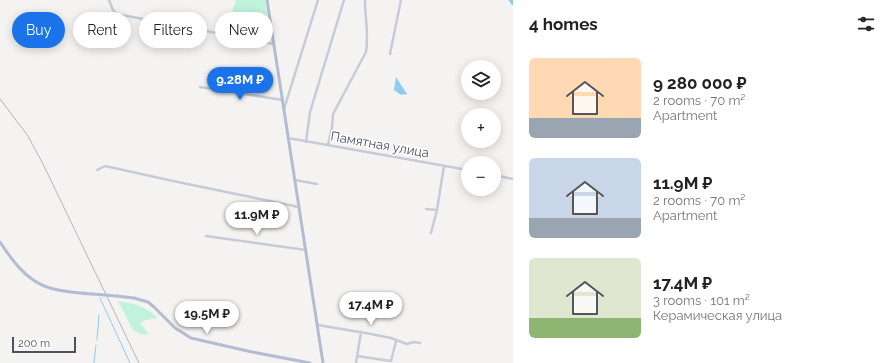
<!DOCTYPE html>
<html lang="en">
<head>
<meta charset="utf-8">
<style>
	:root { --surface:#fff; --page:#f6f6f6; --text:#222; --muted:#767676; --accent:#1a73e8 }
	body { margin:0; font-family:Raleway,sans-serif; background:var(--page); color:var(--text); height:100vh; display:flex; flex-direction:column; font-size:15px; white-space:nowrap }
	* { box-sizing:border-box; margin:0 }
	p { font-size:13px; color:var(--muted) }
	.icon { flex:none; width:22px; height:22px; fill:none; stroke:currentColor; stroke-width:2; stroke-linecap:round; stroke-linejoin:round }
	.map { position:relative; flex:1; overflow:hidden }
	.panel { display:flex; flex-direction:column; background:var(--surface); width:380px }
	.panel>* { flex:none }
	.banner { position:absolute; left:12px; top:12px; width:380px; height:36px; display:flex; gap:8px }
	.buttons { position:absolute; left:461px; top:60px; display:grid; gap:8px }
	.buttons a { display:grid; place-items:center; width:40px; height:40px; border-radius:50%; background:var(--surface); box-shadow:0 2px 10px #0003; font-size:20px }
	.scale { position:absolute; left:12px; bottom:10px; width:64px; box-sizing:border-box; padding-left:4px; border:2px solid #495261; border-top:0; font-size:11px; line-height:14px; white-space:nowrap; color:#495261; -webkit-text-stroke:3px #fff; paint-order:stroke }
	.price { position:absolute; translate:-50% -34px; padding:0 9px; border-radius:14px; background:#fff; color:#222; font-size:13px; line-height:26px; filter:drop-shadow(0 1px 2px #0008) }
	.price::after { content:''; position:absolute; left:50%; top:24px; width:12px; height:9px; margin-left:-6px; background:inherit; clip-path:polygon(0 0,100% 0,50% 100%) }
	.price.selected { background:var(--accent); color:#fff }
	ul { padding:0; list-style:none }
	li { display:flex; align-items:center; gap:12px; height:100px; padding:0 16px }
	li span { display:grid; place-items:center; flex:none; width:112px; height:80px; border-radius:6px; color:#555 }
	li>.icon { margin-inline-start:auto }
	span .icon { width:48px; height:48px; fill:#fffc; stroke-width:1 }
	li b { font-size:17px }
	h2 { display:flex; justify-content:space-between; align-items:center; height:48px; padding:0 16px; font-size:17px }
	.chip { padding:0 14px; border-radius:18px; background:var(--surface); box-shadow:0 2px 10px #0003; font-size:14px; line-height:36px }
	.chip.selected { background:var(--accent); color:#fff }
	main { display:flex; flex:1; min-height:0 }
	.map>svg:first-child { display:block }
</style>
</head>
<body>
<main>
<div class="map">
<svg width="513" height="363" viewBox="0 0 513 363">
	<rect width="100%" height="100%" fill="#f5f3f2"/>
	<path fill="#c1f2dc" d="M236 0H265L270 36 269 39 266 40 226 32Z
		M118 301C136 304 145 306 158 318L146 320 140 323 149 335 140 334 133 330Z"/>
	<path fill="#8dccf0" d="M396 77 407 94 406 95 404 94 401 95 394 90Z"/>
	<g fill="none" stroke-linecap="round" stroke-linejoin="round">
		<path stroke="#8dccf0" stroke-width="1" d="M100 298 130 363
			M97 340 99 315
			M94 363 96 345"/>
		<path stroke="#8dccf0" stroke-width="4" d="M511 0 513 3"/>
		<path stroke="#c6ccd7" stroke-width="2.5" d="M109 0 113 10 117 14 274 44
			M390 54 401 0
			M200 87 283 100
			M284 109 318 0
			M288 138 468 170
			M306 142 310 112 344 0
			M328 145 332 128 333 114 366 52C369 34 365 18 365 0
			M97 170 105 166 173 181 299 207
			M494 175 513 179
			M295 180 317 184
			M426 209 437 210
			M431 233 437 210 444 166
			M206 236 306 250
			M318 325 371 334 391 338 407 344 414 342 420 343
			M357 356 391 361 396 341
			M356 363 361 332"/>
		<path stroke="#b2bdd1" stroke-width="3" d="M267 0 323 363
			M0 242C12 260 26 280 47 287 61 292 78 293 93 294
			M116 296 134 298 148 302 154 307 175 328 191 338 252 352 310 363"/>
		<path stroke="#b4b6bd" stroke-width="1" d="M0 99 28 136 43 164 139 363"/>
		<path stroke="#b2bdd1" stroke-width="3" d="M93 294 116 296"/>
	</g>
	<g text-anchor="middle" stroke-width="3" stroke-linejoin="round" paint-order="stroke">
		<g font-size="13" fill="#495261" stroke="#fff">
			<text transform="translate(380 144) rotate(10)" y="5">Памятная улица</text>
		</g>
	</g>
</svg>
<div class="buttons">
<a><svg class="icon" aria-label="layers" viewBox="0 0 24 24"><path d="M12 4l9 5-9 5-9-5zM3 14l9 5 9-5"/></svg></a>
<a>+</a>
<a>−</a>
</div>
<div class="scale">200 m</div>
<b class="price selected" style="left:240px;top:101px">9.28M ₽</b>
<b class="price" style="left:257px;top:236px">11.9M ₽</b>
<b class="price" style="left:371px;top:326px">17.4M ₽</b>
<b class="price" style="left:207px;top:335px">19.5M ₽</b>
<div class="banner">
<a class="chip selected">Buy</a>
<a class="chip">Rent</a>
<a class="chip">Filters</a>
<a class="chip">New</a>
</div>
</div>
<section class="panel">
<h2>4 homes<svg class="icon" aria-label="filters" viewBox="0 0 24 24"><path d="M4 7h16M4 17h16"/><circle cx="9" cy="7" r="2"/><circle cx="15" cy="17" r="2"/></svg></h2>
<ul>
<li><span style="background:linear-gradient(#ffd9b3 75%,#9aa5b1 0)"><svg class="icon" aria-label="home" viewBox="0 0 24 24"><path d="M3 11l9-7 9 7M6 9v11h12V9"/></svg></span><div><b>9 280 000 ₽</b><p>2 rooms · 70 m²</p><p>Apartment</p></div></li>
<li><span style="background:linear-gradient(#c9d6e8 75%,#9aa5b1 0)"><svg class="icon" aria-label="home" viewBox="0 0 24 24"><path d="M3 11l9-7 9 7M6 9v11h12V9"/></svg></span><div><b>11.9M ₽</b><p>2 rooms · 70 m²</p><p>Apartment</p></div></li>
<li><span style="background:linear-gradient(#dfe7d0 75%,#8fb573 0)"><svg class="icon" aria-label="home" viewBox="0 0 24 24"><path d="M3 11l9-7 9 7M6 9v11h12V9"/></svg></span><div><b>17.4M ₽</b><p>3 rooms · 101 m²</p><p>Керамическая улица</p></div></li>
</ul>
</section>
</main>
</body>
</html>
